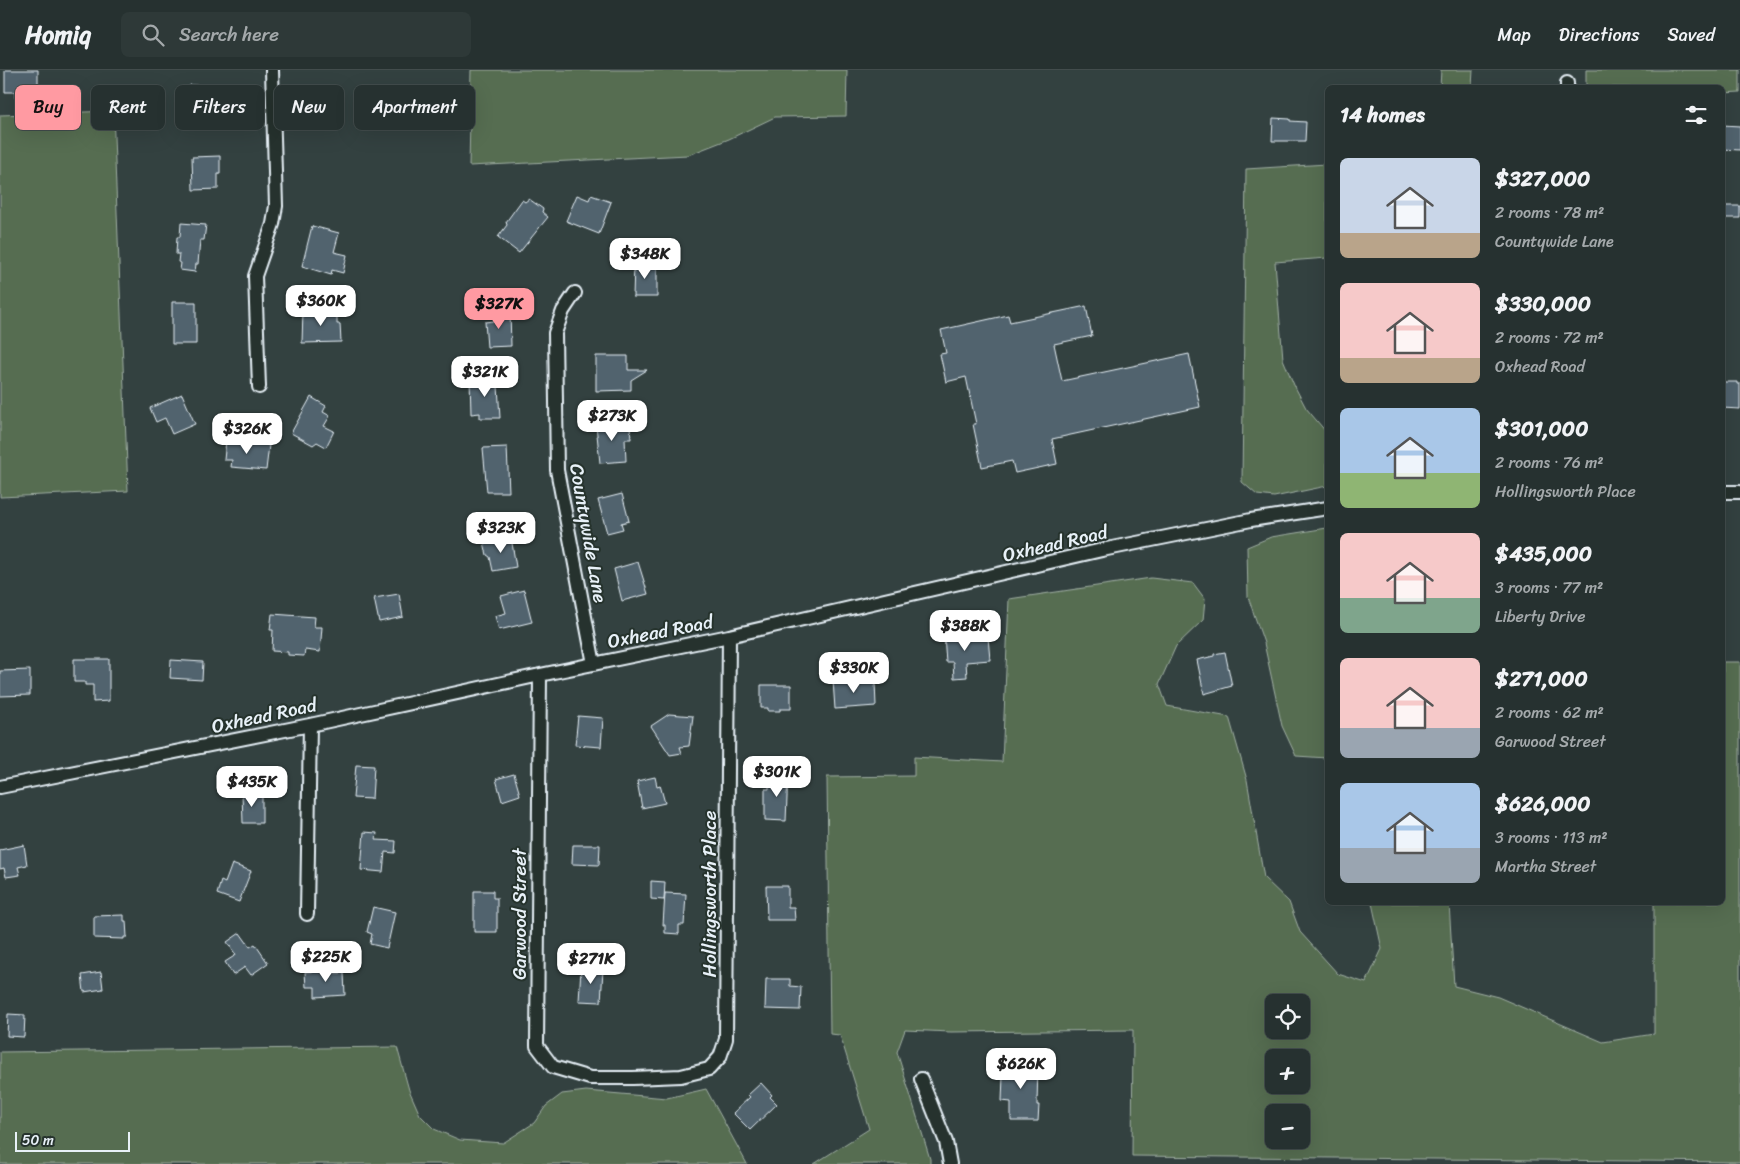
<!DOCTYPE html>
<html lang="en">
<head>
<meta charset="utf-8">
<style>
	:root { --surface:#263130; --page:#2e3938; --text:#f1f3f6; --muted:#a4a9ab; --line:#424c4c; --accent:#ff9aa2 }
	body { margin:0; font-family:Sriracha,sans-serif; background:var(--page); color:var(--text); height:100vh; display:flex; flex-direction:column; font-size:19px; white-space:nowrap }
	* { box-sizing:border-box; margin:0 }
	p { font-size:16px; color:var(--muted) }
	.icon { flex:none; width:28px; height:28px; fill:none; stroke:currentColor; stroke-width:2; stroke-linecap:round; stroke-linejoin:round }
	.map { position:relative; flex:1; overflow:hidden }
	.side { position:absolute; left:1325px; top:15px; width:400px; height:820px; display:flex; flex-direction:column; background:var(--surface); border-radius:8px; box-shadow:0 5px 20px #0002,0 0 0 1px var(--line) }
	.side>* { flex:none }
	.banner { position:absolute; left:15px; top:15px; width:475px; height:45px; display:flex; gap:10px }
	.tools { position:absolute; left:1265px; top:924px; display:grid; gap:10px }
	.tools a { display:grid; place-items:center; width:45px; height:45px; border-radius:8px; background:var(--surface); box-shadow:0 5px 20px #0002,0 0 0 1px var(--line); font-size:25px }
	.scale { position:absolute; left:15px; bottom:12px; width:115px; box-sizing:border-box; padding-left:5px; border:2px solid #e8f1f8; border-top:0; font-size:14px; line-height:18px; white-space:nowrap; color:#e8f1f8; -webkit-text-stroke:4px #26332d; paint-order:stroke }
	.price { position:absolute; translate:-50% -42px; padding:0 11px; border-radius:10px; background:#fff; color:#222; font-size:16px; line-height:32px; filter:drop-shadow(0 1px 2px #0008) }
	.price::after { content:''; position:absolute; left:50%; top:30px; width:15px; height:11px; margin-left:-8px; background:inherit; clip-path:polygon(0 0,100% 0,50% 100%) }
	.price.on { background:var(--accent); color:#111 }
	ul { padding:0; list-style:none }
	li { display:flex; align-items:center; gap:15px; height:125px; padding:0 15px }
	li span { display:grid; place-items:center; flex:none; width:140px; height:100px; border-radius:8px; color:#555 }
	li>.icon { margin-inline-start:auto }
	span .icon { width:60px; height:60px; fill:#fffc; stroke-width:1 }
	li b { font-size:21px }
	h2 { display:flex; justify-content:space-between; align-items:center; height:60px; padding:0 15px; font-size:21px }
	.pill { padding:0 18px; border-radius:8px; background:var(--surface); box-shadow:0 5px 20px #0002,0 0 0 1px var(--line); font-size:18px; line-height:45px }
	.pill.on { background:var(--accent); color:#111 }
	header { display:flex; align-items:center; gap:30px; box-sizing:border-box; height:70px; padding:0 25px; background:var(--surface); border-bottom:1px solid var(--line) }
	header strong { font-size:24px }
	nav { display:flex; gap:28px; margin-inline-start:auto; font-size:18px }
	.search { width:350px; height:45px; background:var(--page); display:flex; align-items:center; gap:12px; box-sizing:border-box; padding:0 18px; border-radius:8px; color:var(--muted); font-size:19px }
	.map>svg:first-child { display:block }
</style>
</head>
<body>
<header>
<strong>Homiq</strong>
<div class="search"><svg class="icon" aria-label="search" viewBox="0 0 24 24"><circle cx="10" cy="10" r="6"/><path d="M15 15l6 6"/></svg>Search here</div>
<nav><a>Map</a><a>Directions</a><a>Saved</a></nav>
</header>
<div class="map">
<svg width="1740" height="1094" viewBox="0 0 1740 1094">
	<rect width="100%" height="100%" fill="#334140"/>
	<filter id="ink" filterUnits="userSpaceOnUse"><feTurbulence type="fractalNoise" baseFrequency=".02" numOctaves="2"/><feDisplacementMap in="SourceGraphic" scale="10" xChannelSelector="R" yChannelSelector="G"/><feConvolveMatrix kernelMatrix="1 2 1 2 8 2 1 2 1" color-interpolation-filters="sRGB"/></filter>
	<g filter="url(#ink)">
		<path fill="#576d51" stroke="#a0afa4" fill-rule="evenodd" d="M471 0H847L846 46 775 47 729 69 688 85 469 96Z
			M1441 0H1473L1472 17H1440Z
			M1586 0H1740V22L1723 23 1722 18 1586 17Z
			M113 41 128 421 0 427V45Z
			M1327 94V188L1275 192 1283 289 1294 315 1306 338 1327 363V416L1274 427 1257 425 1242 412 1246 99Z
			M1327 458 1328 688H1327L1296 686 1282 656 1264 573 1248 527 1247 477 1271 467Z
			M1151 508 1193 513 1205 529 1203 550 1176 576 1159 614 1167 636 1229 647 1247 710 1264 808 1289 832 1300 862 1338 904 1366 913 1382 879 1372 833H1449L1454 916 1498 927 1603 972 1654 964V833L1722 832 1723 592H1740V1092L1132 1086 1133 960 951 962 905 960 897 982 930 1089V1094H814L869 1059 840 965 830 964 827 707 914 706V687L1002 692 1009 529ZM1274 932H1301V960H1274ZM1274 988H1301V1015H1274ZM1301 1042V1070H1274V1042Z
			M397 977 409 1020 420 1045 434 1059 460 1070 503 1073 534 1053 546 1036 562 1024 586 1021 667 1028 706 1019 747 1094H0V982Z"/>
		<path fill="#51636e" stroke="#e8f1f8" d="M5 0H38V21H29V28H15V22H5Z
			M190 15 215 16 213 48H188Z
			M1273 48 1290 49V51L1306 52 1305 71H1272Z
			M1722 55 1740 56V80L1722 79Z
			M220 86V104H218V119L193 120 192 87Z
			M577 125 589 130 591 125 611 132 599 164 566 151Z
			M529 129 543 139 542 142 548 147 519 183 498 167 507 155 506 152 522 130 525 132Z
			M1724 136H1740V148H1724Z
			M181 153 206 155 204 170H200L198 194H196L195 202 180 200 181 193 178 192 179 184H176L177 167H180Z
			M312 156 339 163 334 182 347 185 343 203 332 200 331 205 302 196Z
			M647 193H657V227H633L634 194Z
			M172 232H196V274H172Z
			M1086 236 1092 266 1054 274 1062 311 1189 284 1200 337 1052 369 1057 394 1015 403 1012 391 982 397 973 354H976L966 307 946 312 940 284 946 283 941 260 1008 245 1010 252Z
			M303 241H337V254H340L341 272 302 273Z
			M494 242H510L511 276 487 277 485 252 494 251Z
			M596 286H628V300H647L631 310V320L596 321Z
			M470 309H494L495 315 498 316 500 348H480V343L471 344Z
			M1722 312H1737V314H1740V339L1722 338Z
			M182 324 195 354 172 364 165 348 156 352 150 338Z
			M311 327 326 336 323 342 330 346 324 356 334 361 326 377 317 372 313 375 291 363Z
			M615 353V357L630 356 631 369H625L626 391 600 393 596 355Z
			M226 370 269 375 266 400 231 397 232 390H224Z
			M507 377 509 422H487L483 378Z
			M622 424 629 451 621 453 623 459 607 463 598 430Z
			M511 467 516 497 493 501 490 487 487 485 484 472Z
			M638 492 648 524 622 531 614 499Z
			M524 520 532 552 499 560 495 546 506 543 501 526Z
			M399 524 403 547 379 552 374 528Z
			M272 544 315 547 314 557H322L320 582 305 580 304 586 288 585V582L272 581 273 560H270Z
			M962 563V569L988 567 990 590 966 592 967 607 954 608 953 592H946L944 565Z
			M1225 582 1232 616 1204 624 1197 590 1214 586V584Z
			M74 589H109V631L93 632V615H85V612H74Z
			M171 590 203 592 202 610 170 608Z
			M30 600V625L0 626V601Z
			M855 609V613L875 612 876 636 835 639 833 610Z
			M761 615H791V639H780V641H768V638H761Z
			M669 644 693 646 689 676 680 677 682 683 670 685 651 656Z
			M578 646 603 648 601 677 575 675Z
			M356 695 374 696 372 729 353 728Z
			M769 703 788 704 786 751 765 750V719H769Z
			M514 704 520 725 502 731 496 709Z
			M655 707 657 716 660 715 665 733 642 738 637 711Z
			M242 723H262V753H243Z
			M364 762 377 763 376 770 396 771 395 783 385 782 383 802 361 800Z
			M24 775 27 795 18 797 20 805 6 807 4 798 0 799V780Z
			M573 775H600L599 795 572 794Z
			M232 794 251 801 239 832 217 824 221 811 225 813Z
			M651 811 665 812 664 830 651 829Z
			M766 816H788V837H794L795 850H767Z
			M474 821H493V828H497V862H474Z
			M665 823 686 824 684 855H679V864L665 863V855H663Z
			M373 837 395 842 387 878 370 874 372 864 367 862Z
			M124 845V851H126L127 867H124V869L94 868V846Z
			M240 863 250 877 255 874 268 893 251 905 245 897 233 905 225 892 236 885 227 872Z
			M581 898 603 899 601 932 579 931Z
			M335 900V903H344L345 925 315 927V917H306L305 902Z
			M101 902 103 919 84 922 82 905Z
			M766 909H790V916L801 917 800 940 765 939Z
			M8 944 25 945 24 967 7 966Z
			M1006 992 1038 993 1037 1035H1039L1038 1051H1011V1032L1002 1031 1003 1006 1001 1004V997Z
			M761 1013 772 1025 770 1027 777 1034 750 1060 733 1043 750 1027 748 1025Z"/>
		<g fill="none" stroke-linecap="round" stroke-linejoin="round">
			<defs>
				<path id="street" d="M1567 18V13
					M575 223 563 241 555 263 557 400 594 594
					M259 317 255 206 273 154 276 136 272 0
					M1722 422H1740
					M540 605 537 976 553 997 590 1008H633L681 1006 709 999 720 987 726 969 729 566
					M0 717 310 655 540 605 729 566 1102 480 1251 450 1328 438
					M307 844 310 655
					M921 1009 946 1072 950 1094"/>
			</defs>
			<use href="#street" stroke="#e8f1f8" stroke-width="16"/>
			<use href="#street" stroke="#26332d" stroke-width="12"/>
		</g>
	</g>
	<g text-anchor="middle" stroke-width="4" stroke-linejoin="round" paint-order="stroke">
		<g font-size="19" fill="#e8f1f8" stroke="#26332d">
			<text transform="translate(589 463) rotate(80)" y="7">Countywide Lane</text>
			<text transform="translate(1055 473) rotate(-13)" y="7">Oxhead Road</text>
			<text transform="translate(660 561) rotate(-11)" y="7">Oxhead Road</text>
			<text transform="translate(264 645) rotate(-12)" y="7">Oxhead Road</text>
			<text transform="translate(709 824) rotate(-90)" y="7">Hollingsworth Place</text>
			<text transform="translate(519 844) rotate(-90)" y="7">Garwood Street</text>
		</g>
	</g>
</svg>
<div class="tools">
<a><svg class="icon" aria-label="locate" viewBox="0 0 24 24"><circle cx="12" cy="12" r="6"/><path d="M12 2v4M12 18v4M2 12h4M18 12h4"/></svg></a>
<a>+</a>
<a>−</a>
</div>
<div class="scale">50 m</div>
<b class="price" style="left:645px;top:210px">$348K</b>
<b class="price" style="left:321px;top:257px">$360K</b>
<b class="price on" style="left:499px;top:260px">$327K</b>
<b class="price" style="left:485px;top:328px">$321K</b>
<b class="price" style="left:612px;top:372px">$273K</b>
<b class="price" style="left:247px;top:385px">$326K</b>
<b class="price" style="left:501px;top:484px">$323K</b>
<b class="price" style="left:965px;top:582px">$388K</b>
<b class="price" style="left:854px;top:624px">$330K</b>
<b class="price" style="left:777px;top:728px">$301K</b>
<b class="price" style="left:252px;top:738px">$435K</b>
<b class="price" style="left:326px;top:913px">$225K</b>
<b class="price" style="left:591px;top:915px">$271K</b>
<b class="price" style="left:1021px;top:1020px">$626K</b>
<div class="banner">
<a class="pill on">Buy</a>
<a class="pill">Rent</a>
<a class="pill">Filters</a>
<a class="pill">New</a>
<a class="pill">Apartment</a>
</div>
<section class="side">
<h2>14 homes<svg class="icon" aria-label="filters" viewBox="0 0 24 24"><path d="M4 7h16M4 17h16"/><circle cx="9" cy="7" r="2"/><circle cx="15" cy="17" r="2"/></svg></h2>
<ul>
<li><span style="background:linear-gradient(#c9d6e8 75%,#b9a48a 0)"><svg class="icon" aria-label="home" viewBox="0 0 24 24"><path d="M3 11l9-7 9 7M6 9v11h12V9"/></svg></span><div><b>$327,000</b><p>2 rooms · 78 m²</p><p>Countywide Lane</p></div></li>
<li><span style="background:linear-gradient(#f6c9c9 75%,#b9a48a 0)"><svg class="icon" aria-label="home" viewBox="0 0 24 24"><path d="M3 11l9-7 9 7M6 9v11h12V9"/></svg></span><div><b>$330,000</b><p>2 rooms · 72 m²</p><p>Oxhead Road</p></div></li>
<li><span style="background:linear-gradient(#a9c7e8 65%,#8fb573 0)"><svg class="icon" aria-label="home" viewBox="0 0 24 24"><path d="M3 11l9-7 9 7M6 9v11h12V9"/></svg></span><div><b>$301,000</b><p>2 rooms · 76 m²</p><p>Hollingsworth Place</p></div></li>
<li><span style="background:linear-gradient(#f6c9c9 65%,#7fa58c 0)"><svg class="icon" aria-label="home" viewBox="0 0 24 24"><path d="M3 11l9-7 9 7M6 9v11h12V9"/></svg></span><div><b>$435,000</b><p>3 rooms · 77 m²</p><p>Liberty Drive</p></div></li>
<li><span style="background:linear-gradient(#f6c9c9 70%,#9aa5b1 0)"><svg class="icon" aria-label="home" viewBox="0 0 24 24"><path d="M3 11l9-7 9 7M6 9v11h12V9"/></svg></span><div><b>$271,000</b><p>2 rooms · 62 m²</p><p>Garwood Street</p></div></li>
<li><span style="background:linear-gradient(#a9c7e8 65%,#9aa5b1 0)"><svg class="icon" aria-label="home" viewBox="0 0 24 24"><path d="M3 11l9-7 9 7M6 9v11h12V9"/></svg></span><div><b>$626,000</b><p>3 rooms · 113 m²</p><p>Martha Street</p></div></li>
</ul>
</section>
</div>
</body>
</html>
